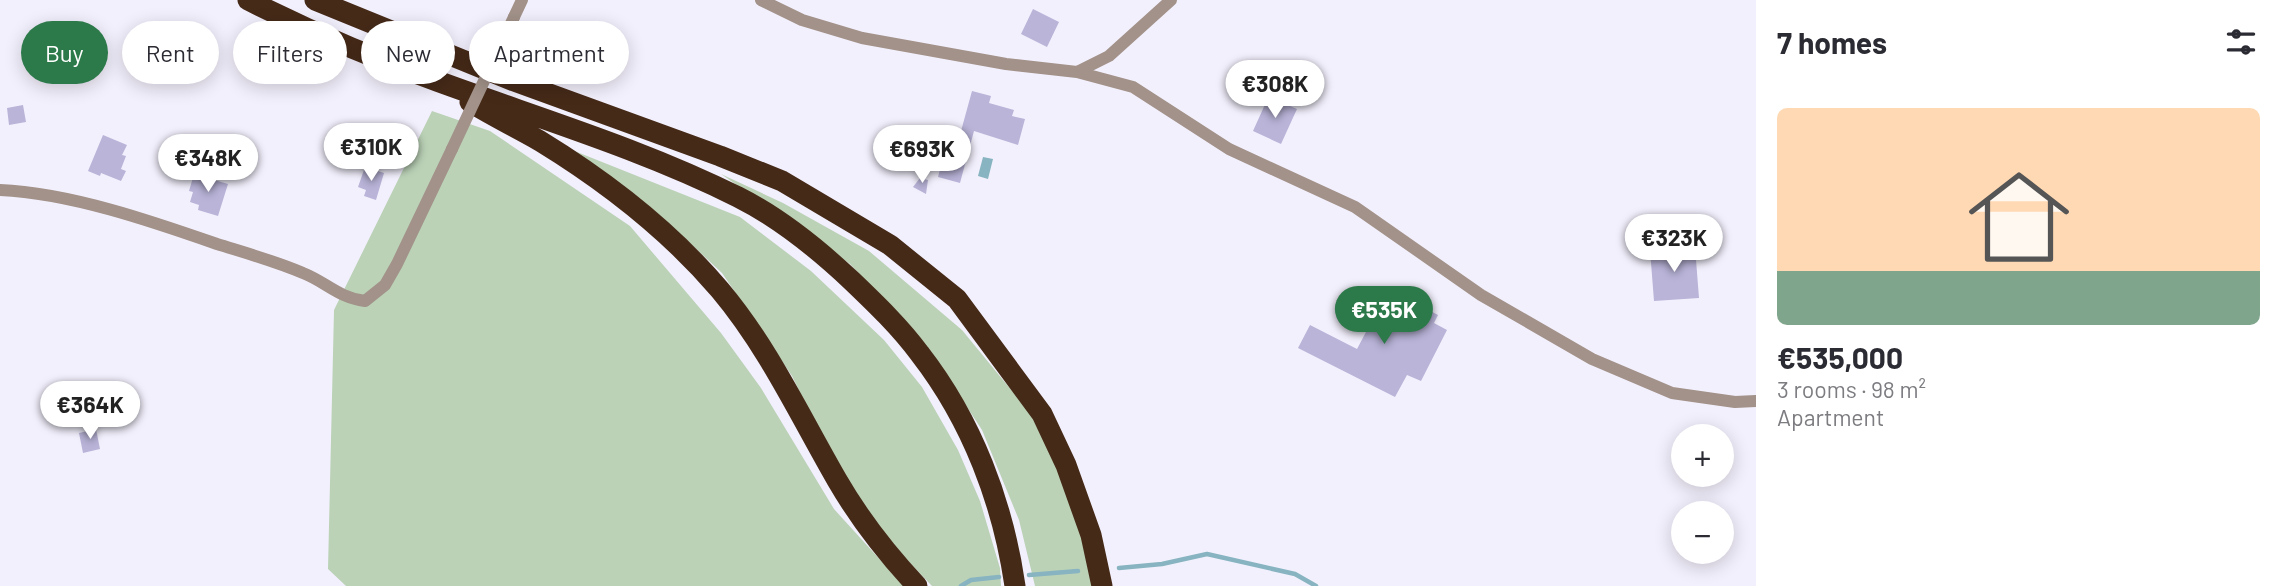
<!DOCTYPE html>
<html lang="en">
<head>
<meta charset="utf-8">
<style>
	:root { --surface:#fff; --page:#f2f2f3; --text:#2b2b33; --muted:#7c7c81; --line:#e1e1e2; --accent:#2c7949 }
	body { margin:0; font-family:Barlow,sans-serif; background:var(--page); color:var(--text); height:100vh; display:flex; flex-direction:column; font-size:26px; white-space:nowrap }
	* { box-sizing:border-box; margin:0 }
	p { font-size:23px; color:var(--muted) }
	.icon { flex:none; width:38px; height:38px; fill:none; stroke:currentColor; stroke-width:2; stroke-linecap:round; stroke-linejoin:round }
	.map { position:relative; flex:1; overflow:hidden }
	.sheet { display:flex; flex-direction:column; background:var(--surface); width:525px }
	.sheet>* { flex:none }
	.hud { position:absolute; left:21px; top:21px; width:665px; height:63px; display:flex; gap:14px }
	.fabs { position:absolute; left:1671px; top:424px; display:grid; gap:14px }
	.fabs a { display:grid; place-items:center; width:63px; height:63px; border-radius:50%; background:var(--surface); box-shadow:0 4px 18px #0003; font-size:35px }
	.price { position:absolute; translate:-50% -60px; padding:0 16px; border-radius:24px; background:#fff; color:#222; font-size:23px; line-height:46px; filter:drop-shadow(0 2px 4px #0008) }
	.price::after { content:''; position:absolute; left:50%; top:42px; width:21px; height:16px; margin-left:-10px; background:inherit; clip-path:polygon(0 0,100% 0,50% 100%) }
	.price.on { background:var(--accent); color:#fff }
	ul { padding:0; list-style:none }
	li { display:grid; align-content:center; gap:14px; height:371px; padding:0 21px }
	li+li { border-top:2px solid var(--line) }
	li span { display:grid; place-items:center; height:217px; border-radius:10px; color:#555 }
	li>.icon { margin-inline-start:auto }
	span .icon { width:126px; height:126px; fill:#fffc; stroke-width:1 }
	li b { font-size:30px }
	h2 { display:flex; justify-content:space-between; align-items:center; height:84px; padding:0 21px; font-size:30px }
	.pill { padding:0 24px; border-radius:32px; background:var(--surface); box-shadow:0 4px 18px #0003; font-size:24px; line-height:63px }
	.pill.on { background:var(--accent); color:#fff }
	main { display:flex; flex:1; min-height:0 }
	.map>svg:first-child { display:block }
</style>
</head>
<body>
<main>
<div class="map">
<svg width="1756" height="586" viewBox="0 0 1756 586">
	<rect width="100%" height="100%" fill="#f3f0fd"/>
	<path fill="#bbd2b7" d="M432 111 490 131 630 226 721 333 761 388 834 509 904 586H346L328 569 334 310Z
		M562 146 740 217 811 271 884 340 922 387 958 450 980 501 1000 568 1001 586H932L890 542 848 483 816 425 792 376 722 273 677 231Z
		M721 174 783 203 869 251 962 330 1030 413 1063 479 1080 530 1093 586H1035L1019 520 982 430 931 352 850 264Z"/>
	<path fill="#87b4c0" d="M983 157 993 159 988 179 978 176Z"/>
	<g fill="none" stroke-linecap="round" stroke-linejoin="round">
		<path stroke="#87b4c0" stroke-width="4.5" d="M1119 568 1162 564 1207 554 1295 574 1316 586
			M1029 575 1078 571
			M961 586 971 580 999 577"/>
	</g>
	<path fill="#b9b4d8" d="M1033 9 1059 22 1047 47 1021 34Z
		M972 91 991 96 989 103 1014 110 1012 116 1025 119 1018 145 974 131 960 183 938 177 948 139 958 142Z
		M1272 98 1297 109 1281 144 1253 131 1267 100 1271 102Z
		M23 105 26 122 9 125 7 108Z
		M103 135 127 145 122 155 126 156 121 169 126 171 121 181 101 173 100 176 88 171Z
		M365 167 384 173 376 200 364 196 366 190 358 187Z
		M194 174 228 184 218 216 198 210 199 205 190 202 193 192 189 191Z
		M920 178 928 180 926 194 913 187Z
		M1695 247 1699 298 1654 301 1650 250Z
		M1398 294 1438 315 1434 323 1447 330 1421 381 1407 375 1395 397 1298 348 1310 325 1357 349 1385 296 1394 301Z
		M96 429 100 449 83 453 79 433Z"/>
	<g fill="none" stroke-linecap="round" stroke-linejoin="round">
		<path stroke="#a29289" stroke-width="12" d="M761 0 802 20 862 38 1006 64 1077 72 1133 87 1229 149 1355 207 1481 295 1592 359 1672 393 1735 402 1756 401
			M514 17 522 0
			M1077 72 1109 56 1171 0
			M0 190C70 193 151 221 217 244 246 253 275 261 303 273 326 282 339 298 365 301L385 285 397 264 452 149"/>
		<path stroke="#462a18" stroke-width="21" d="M248 0C307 30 375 59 437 81 538 118 642 149 738 197 780 218 818 249 852 281 876 304 900 327 920 354 972 421 1003 503 1015 586
			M315 0 514 81 720 156 782 181 890 245 957 299 1042 414 1066 465 1091 535 1102 586
			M470 102C493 116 517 128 540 141 607 182 669 230 720 290 768 347 800 416 837 480 859 518 887 554 917 586"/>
		<path stroke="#a29289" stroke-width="12" d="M452 149 514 17"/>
	</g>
</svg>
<div class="fabs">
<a>+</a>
<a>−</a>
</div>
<b class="price" style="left:1275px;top:120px">€308K</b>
<b class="price" style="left:371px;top:183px">€310K</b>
<b class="price" style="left:922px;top:185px">€693K</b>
<b class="price" style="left:208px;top:194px">€348K</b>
<b class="price" style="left:1674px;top:274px">€323K</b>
<b class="price on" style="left:1384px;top:346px">€535K</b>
<b class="price" style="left:90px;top:441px">€364K</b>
<div class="hud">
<a class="pill on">Buy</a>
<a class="pill">Rent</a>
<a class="pill">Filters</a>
<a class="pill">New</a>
<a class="pill">Apartment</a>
</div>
</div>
<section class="sheet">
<h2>7 homes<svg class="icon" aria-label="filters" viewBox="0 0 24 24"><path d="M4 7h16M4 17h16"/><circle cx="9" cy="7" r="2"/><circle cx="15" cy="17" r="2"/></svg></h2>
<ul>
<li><span style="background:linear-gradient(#ffd9b3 75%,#7fa58c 0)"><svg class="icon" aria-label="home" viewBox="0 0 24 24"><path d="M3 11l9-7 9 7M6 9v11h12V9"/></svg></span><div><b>€535,000</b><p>3 rooms · 98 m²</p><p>Apartment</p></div></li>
</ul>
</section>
</main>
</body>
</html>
